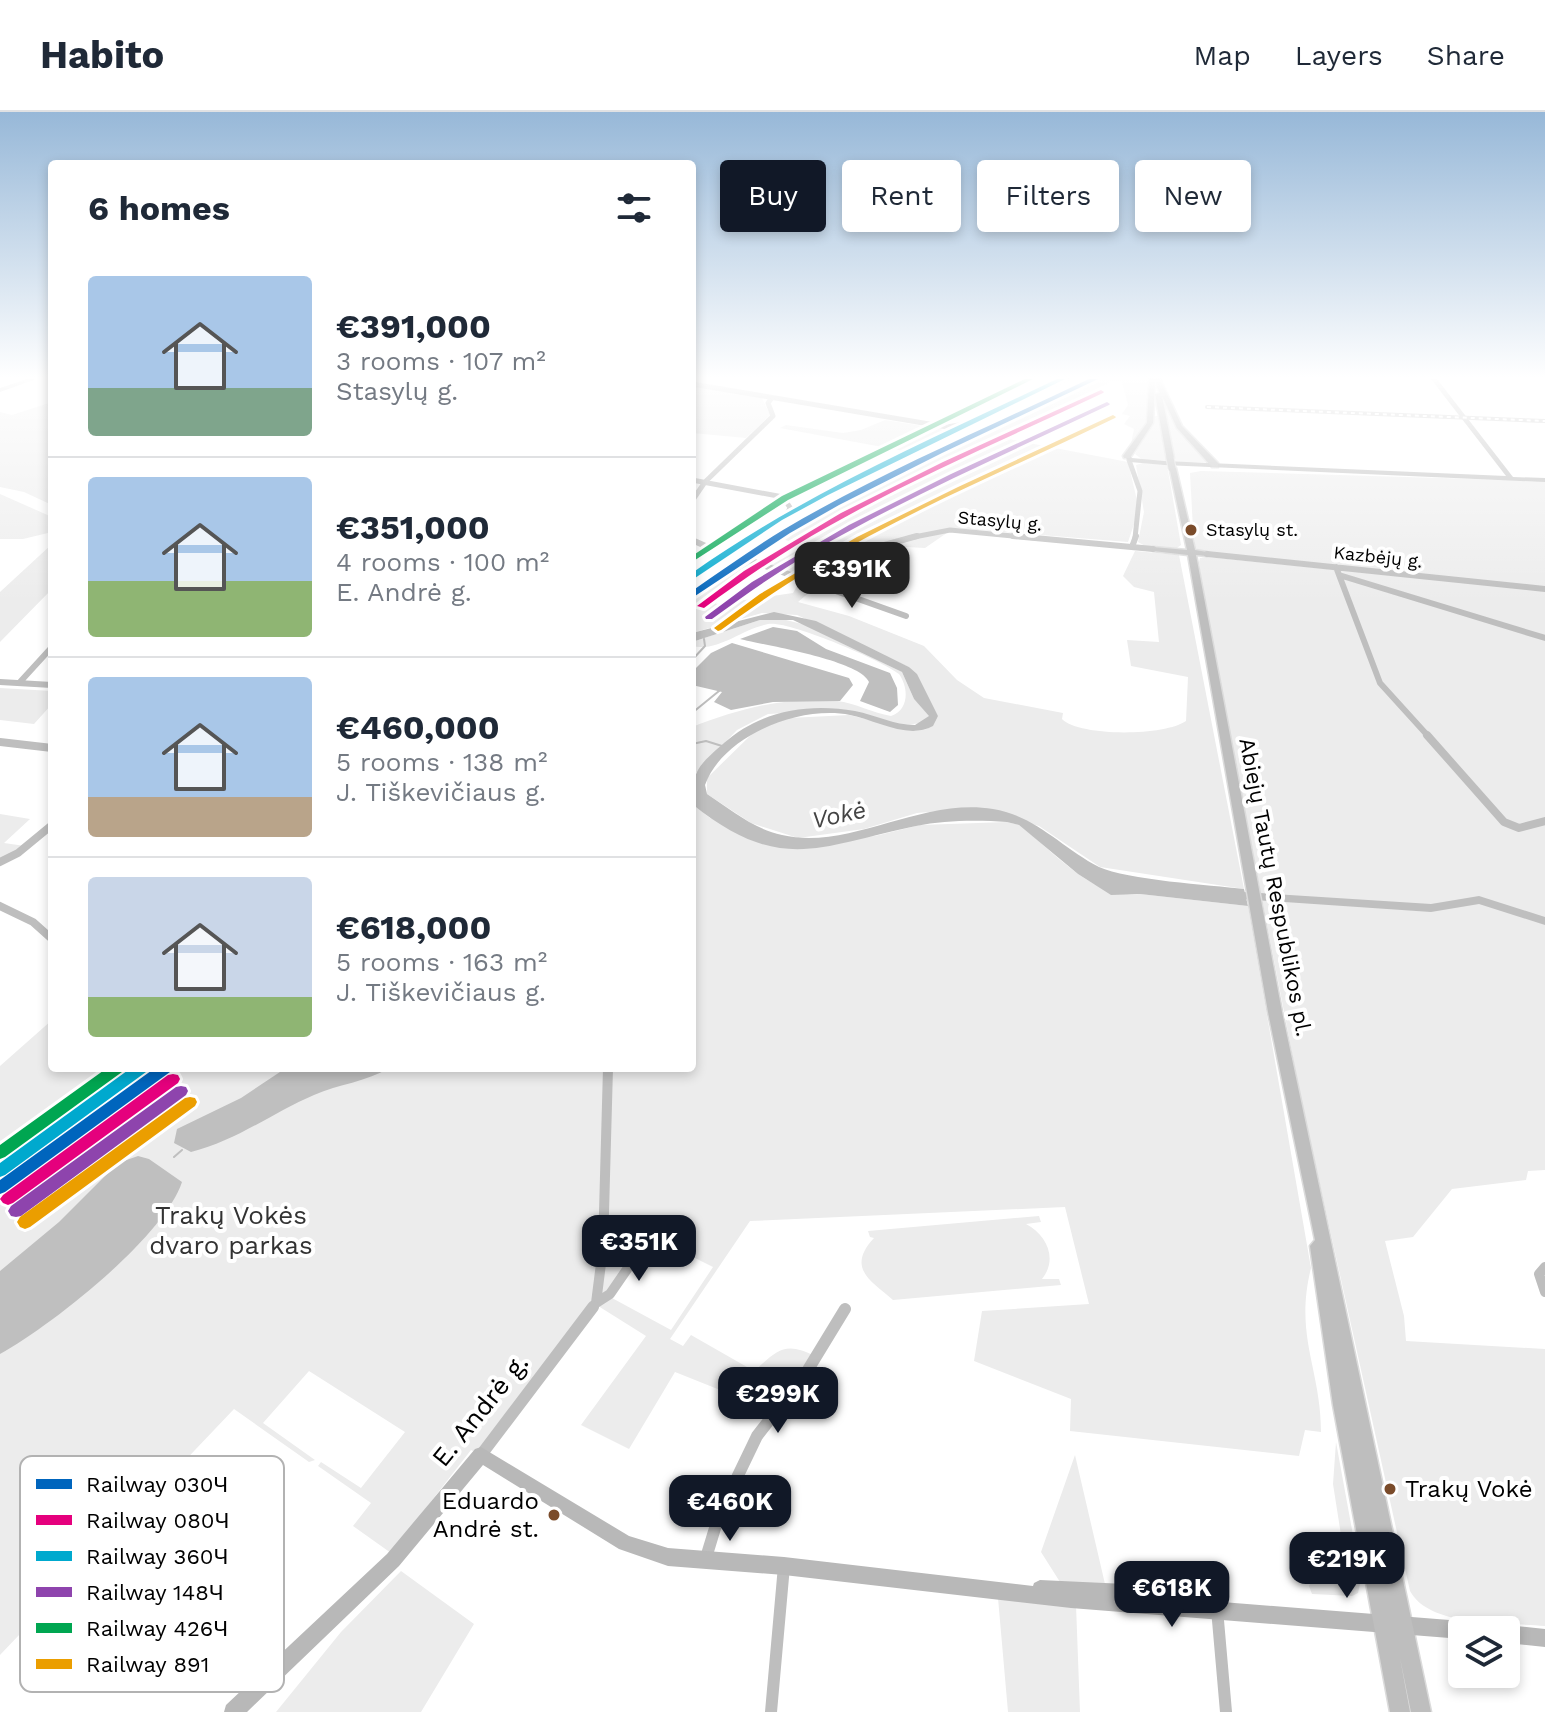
<!DOCTYPE html>
<html lang="en">
<head>
<meta charset="utf-8">
<style>
	:root { --surface:#fff; --page:#f2f2f3; --text:#1f2937; --muted:#747a83; --line:#e0e1e3; --accent:#111827 }
	body { margin:0; font-family:"Work Sans",sans-serif; background:var(--page); color:var(--text); height:100vh; display:flex; flex-direction:column; font-size:30px; white-space:nowrap }
	* { box-sizing:border-box; margin:0 }
	p { font-size:26px; color:var(--muted) }
	.icon { flex:none; width:44px; height:44px; fill:none; stroke:currentColor; stroke-width:2; stroke-linecap:round; stroke-linejoin:round }
	.map { position:relative; flex:1; overflow:hidden }
	.details { position:absolute; left:48px; top:48px; width:648px; height:912px; display:flex; flex-direction:column; background:var(--surface); border-radius:8px; box-shadow:0 4px 12px #0003 }
	.details>* { flex:none }
	.guide { position:absolute; left:720px; top:48px; width:704px; height:72px; display:flex; gap:16px }
	.controls { position:absolute; left:1448px; top:1504px; display:grid; gap:16px }
	.controls a { display:grid; place-items:center; width:72px; height:72px; border-radius:8px; background:var(--surface); box-shadow:0 4px 12px #0003; font-size:40px }
	.price { position:absolute; translate:-50% -68px; padding:0 18px; border-radius:16px; background:var(--accent); color:#fff; font-size:26px; line-height:52px; filter:drop-shadow(0 2px 4px #0008) }
	.price::after { content:''; position:absolute; left:50%; top:48px; width:24px; height:18px; margin-left:-12px; background:inherit; clip-path:polygon(0 0,100% 0,50% 100%) }
	.price.on { background:#222; color:#fff }
	ul { padding:0; list-style:none }
	li { display:flex; align-items:center; gap:24px; height:200px; padding:0 40px }
	li+li { border-top:2px solid var(--line) }
	li span { display:grid; place-items:center; flex:none; width:224px; height:160px; border-radius:8px; color:#555 }
	li>.icon { margin-inline-start:auto }
	span .icon { width:96px; height:96px; fill:#fffc; stroke-width:1 }
	li b { font-size:34px }
	h2 { display:flex; justify-content:space-between; align-items:center; height:96px; padding:0 40px; font-size:34px }
	.pill { padding:0 28px; border-radius:8px; background:var(--surface); box-shadow:0 4px 12px #0003; font-size:28px; line-height:72px }
	.pill.on { background:var(--accent); color:#fff }
	header { display:flex; align-items:center; gap:48px; box-sizing:border-box; height:112px; padding:0 40px; background:var(--surface); border-bottom:2px solid var(--line) }
	header strong { font-size:38px }
	nav { display:flex; gap:44px; margin-inline-start:auto; font-size:28px }
	.map>svg:first-child { display:block }
</style>
</head>
<body>
<header>
<strong>Habito</strong>
<nav><a>Map</a><a>Layers</a><a>Share</a></nav>
</header>
<div class="map">
<svg width="1545" height="1600" viewBox="0 0 1545 1600">
	<rect width="100%" height="100%" fill="#fff"/>
	<path fill="#ececec" fill-rule="evenodd" d="M1101 267H1149L1147 313 1130 337 1134 317 1124 312 1130 304 1122 302 1128 293 1122 270 1113 269 998 325 1128 350 1139 397 1128 430 954 416 925 436 887 434 815 461 826 466 798 490 849 504 924 534 957 568 984 586 1063 601 1062 607C1080 625 1165 624 1186 609L1188 565 1131 554 1127 528 1159 530 1154 480 1134 475 1123 464 1135 439 1179 443 1244 777 1100 755 1039 714 975 696 917 701 864 717 798 726 751 711 707 682V666L756 618 789 606 849 603 915 619 927 617 938 604 909 555 797 503 762 501 692 521V485L745 444 773 452 805 434 776 425 824 398ZM751 453 801 467 793 481 716 492 724 476Z
		M692 274 762 286 770 303 746 326 692 321Z
		M1163 288 1176 315 1211 350H1175Z
		M52 290V393L24 380 0 375V300L12 303Z
		M1155 304H1158L1167 350 1143 348 1135 342Z
		M885 308 941 317 946 323 909 340 780 316 786 313 843 321 861 318Z
		M1143 351 1167 353 1181 433 1177 436 1145 434 1138 430 1144 400 1136 353Z
		M1201 359 1545 369V475L1200 439 1194 435 1190 361Z
		M0 382 52 405V420L23 427H0Z
		M52 432V477L0 530V480Z
		M1207 445 1545 479V1058L1528 1059 1526 1068 1452 1077 1413 1125 1385 1129 1404 1204 1406 1229 1545 1237V1514C1506 1510 1430 1516 1410 1479L1301 987 1205 494 1199 450 1200 446Z
		M782 507 810 514 902 560 914 587 930 604 922 611 904 613 842 598 768 602 737 618 692 665V615C739 597 785 584 837 589 855 591 873 601 891 604 909 598 909 576 899 562 881 548 788 508 768 512 741 517 719 540 692 534V530L760 508Z
		M0 576 52 579V592L34 612 0 608Z
		M692 692 710 706 766 732 875 724 920 713 1007 710 1019 713C1055 740 1093 788 1140 782L1248 794 1311 1156C1294 1224 1321 1257 1321 1320L1305 1318 1299 1344 1070 1319 1071 1287 974 1249 982 1199 1089 1192 1065 1095 750 1109 670 1227 683 1234 691 1223 754 1259C779 1237 785 1229 817 1245L773 1299 675 1260 629 1337 581 1313 646 1224 595 1192 481 1343 471 1338 391 1441 353 1414 371 1391 318 1354 321 1350 361 1376 405 1320 309 1259 263 1311 315 1348 309 1350 234 1297 0 1543V1090L179 956H692ZM655 1126 713 1155 671 1218 612 1186Z
		M0 702 30 707 4 731 25 734 0 748Z
		M52 908V956H113L51 999 24 1043 0 1060V954Z
		M1039 1104 1041 1110 1026 1112C1047 1123 1058 1147 1042 1167H1059L1061 1173 893 1188C873 1170 845 1157 874 1126L870 1125 868 1119Z
		M1336 1330 1361 1467 1358 1481 1352 1484 1312 1482 1309 1474 1315 1463 1338 1465 1346 1455 1333 1372Z
		M1075 1343 1105 1472 1060 1470 1041 1440Z
		M401 1459 474 1512 421 1600H276L341 1520Z
		M998 1486 1076 1493 1080 1600H1008Z"/>
	<path fill="#bfbfbf" d="M774 500 816 509 909 555 917 562 938 604 933 614C908 628 876 608 850 603 800 593 723 623 705 673L707 682C731 698 754 717 782 723 850 739 921 685 993 697 1036 704 1062 736 1099 755 1127 768 1210 773 1244 777L1248 794 1140 782 1111 783 1078 762 1019 713 1007 710C978 708 945 708 916 714 819 734 781 763 692 692 692 658 699 653 724 631 760 599 807 591 855 599 876 603 894 613 915 613L929 604 914 587 902 560 793 508H760L692 530V521Z
		M773 515 797 519 826 537 890 561 897 576 898 593 890 600 860 589 869 570C860 548 763 533 740 527Z
		M732 531 849 566 853 573 840 589 773 590 731 598 714 590 722 580 692 573V560L711 541Z
		M286 956H389C366 970 339 972 314 983 272 1001 236 1029 191 1040L174 1031 177 1017 241 986Z
		M138 1044 149 1047 182 1070C164 1125 51 1214 0 1242V1159L59 1110 118 1051Z"/>
	<g fill="none" stroke-linecap="round" stroke-linejoin="round">
		<path stroke="#bfbfbf" stroke-width="2" d="M692 548 705 534 704 527
			M692 601 719 579
			M692 632 706 629 722 634
			M174 1045 182 1038"/>
		<path fill="#bfbfbf" fill-rule="evenodd" d="M1244 780 1431 792 1479 784 1545 805V813L1479 792 1431 800 1240 787 1238 784 1240 781Z"/>
		<defs>
			<path id="trunk" d="M1149 267H1160L1182 314 1218 351V355H1212L1177 316 1162 284 1174 346 1167 348 1155 282 1160 281 1155 270 1153 311 1130 346H1124L1123 344 1147 311Z
				M1169 354 1176 356 1195 438 1207 440 1211 442 1207 444 1196 443 1282 900 1431 1600H1411L1400 1546 1410 1600H1390L1333 1293 1310 1134 1315 1128 1268 900 1188 443 1153 439 1149 437 1153 435 1187 438Z"/>
		</defs>
		<use href="#trunk" stroke="#dbdbdb" stroke-width="3"/>
		<path stroke="#bebebe" stroke-width="5" d="M692 272 947 315 971 311 1066 267
			M1129 348 1140 379 1135 426
			M692 368 783 385 793 400 787 402 790 396
			M692 389 705 370 773 304 768 291 772 286
			M909 426 950 418 1035 426"/>
		<path stroke="#bebebe" stroke-width="6" d="M1013 424 1153 437
			M692 428 710 436
			M1132 435 1136 424
			M1207 442 1545 477
			M746 447 906 504
			M1336 455 1380 571 1429 625
			M1339 463 1545 526
			M807 466 852 442 917 424
			M0 570 52 573
			M20 570 52 535"/>
		<path stroke="#bebebe" stroke-width="8" d="M1427 623 1504 710 1519 716 1545 709
			M0 630 52 636
			M0 750 18 741 52 713
			M0 794 33 810 52 827"/>
		<path stroke="#bebebe" stroke-width="10" d="M1545 1155 1539 1162 1545 1180
			M596 1191 610 1182 652 1121 626 1124 603 1136
			M591 1197 596 1191 603 1136 608 956"/>
		<path stroke="#bebebe" stroke-width="12" d="M481 1343 593 1195
			M705 1449 719 1403 757 1324 806 1261 845 1197
			M1217 1497 1226 1600
			M771 1600 784 1454"/>
		<path fill="#b8b8b8" fill-rule="evenodd" d="M27 267H36L0 280V276Z
			M1431 267H1437L1513 365 1545 366V370L1164 353 1130 350 1124 344 1127 342 1132 346 1164 349 1506 364Z
			M481 1335 629 1424 668 1436 784 1445 1033 1474 1034 1471 1040 1468 1190 1475 1222 1490 1462 1509 1468 1512 1471 1518H1462V1527L1071 1496 784 1463 668 1454 619 1437 483 1353 399 1454 247 1600H224L226 1593 387 1442 475 1337Z
			M1506 1513 1545 1517V1535L1506 1531V1518H1499L1500 1516Z"/>
		<use href="#trunk" fill="#bebebe" fill-rule="evenodd"/>
		<defs>
			<path id="rail" d="M1207 295 1545 309
				M1033 297 1098 267"/>
		</defs>
		<use href="#rail" stroke="#bebebe" stroke-width="4"/>
		<use href="#rail" stroke="#fff" stroke-width="2" stroke-dasharray="4" stroke-linecap="butt"/>
		<defs>
			<path id="trunk-bridge" d="M1170 346 1172 356"/>
		</defs>
		<use href="#trunk-bridge" stroke="#dbdbdb" stroke-width="9" stroke-linecap="butt"/>
		<use href="#trunk-bridge" stroke="#bebebe" stroke-width="7"/>
		<defs>
			<path id="rail-1" d="M1089 267H1098L942 341 839 393 790 421 692 486V479C722 458 752 437 783 418 881 360 987 316 1089 267Z
				M155 956H172L170 960 5 1080 0 1082V1068Z"/>
			<path id="rail-2" d="M1101 278 1104 280 1103 281C1000 330 893 374 795 434 764 453 734 474 704 496L697 494 744 459 841 401 943 350Z
				M173 962 178 963 180 967 178 971 13 1091 8 1093 3 1091 0 1087 3 1083 168 963Z"/>
			<path id="rail-3" d="M1057 267H1065L828 383 782 408 692 468V461C805 381 932 327 1057 267Z
				M131 956H148L146 960 5 1063 0 1065V1051Z"/>
			<path id="rail-4" d="M1107 290 1110 292 1109 293C1008 341 905 386 808 442 775 462 743 484 712 507H706L705 505 752 470 849 413 951 362Z
				M181 974 186 975 188 979 186 983 21 1104 16 1105 11 1104 8 1099 11 1094 176 975Z"/>
			<path id="rail-5" d="M1025 267H1033L788 388 692 450V444L782 384Z
				M107 956H124L122 960 5 1045 0 1047V1033Z"/>
			<path id="rail-6" d="M1113 303 1116 305 1115 306C1014 355 909 398 813 456 781 475 751 496 721 518L718 519 714 516 760 482 857 425 958 375Z
				M190 985 195 986 197 990 195 994 30 1115 25 1117 20 1115 17 1110 20 1105 185 986Z"/>
		</defs>
		<use href="#rail-1" stroke="#fff" stroke-width="6"/>
		<use href="#rail-2" stroke="#fff" stroke-width="6"/>
		<use href="#rail-3" stroke="#fff" stroke-width="6"/>
		<use href="#rail-4" stroke="#fff" stroke-width="6"/>
		<use href="#rail-5" stroke="#fff" stroke-width="6"/>
		<use href="#rail-6" stroke="#fff" stroke-width="6"/>
		<use href="#rail-1" fill="#0065bd" fill-rule="evenodd"/>
		<use href="#rail-2" fill="#e5007d" fill-rule="evenodd"/>
		<use href="#rail-3" fill="#00a9ce" fill-rule="evenodd"/>
		<use href="#rail-4" fill="#8e44ad" fill-rule="evenodd"/>
		<use href="#rail-5" fill="#00a651" fill-rule="evenodd"/>
		<use href="#rail-6" fill="#eb9e00" fill-rule="evenodd"/>
	</g>
	<linearGradient id="sky" x2="0" y2="1"><stop stop-color="#97b8d8"/><stop offset="0.54" stop-color="#fff"/><stop offset="1" stop-color="#fff" stop-opacity="0"/></linearGradient>
	<rect width="1545" height="491" fill="url(#sky)"/>
	<g fill="#7a4b2a" stroke="#fff" stroke-width="3">
		<circle cx="1191" cy="418" r="7"/>
		<circle cx="1390" cy="1377" r="7"/>
		<circle cx="554" cy="1403" r="7"/>
	</g>
	<g text-anchor="middle" stroke-width="8" stroke-linejoin="round" paint-order="stroke">
		<g font-size="18" fill="#000" stroke="#fff">
			<text transform="translate(1000 409) rotate(5)" y="6">Stasylų g.</text>
			<text transform="translate(1378 445) rotate(6)" y="6">Kazbėjų g.</text>
		</g>
		<g font-size="18" fill="#000" stroke="#fff" text-anchor="start">
			<text x="1206" y="424">Stasylų st.</text>
		</g>
		<g font-size="22" fill="#000" stroke="#fff">
			<text transform="translate(1276 775) rotate(79)" y="8">Abiejų Tautų Respublikos pl.</text>
		</g>
		<g font-size="24" font-style="italic" fill="#444" stroke="#fff">
			<text transform="translate(839 703) rotate(-12)" y="8">Vokė</text>
		</g>
		<g font-size="24" fill="#000" stroke="#fff" text-anchor="start">
			<text x="1405" y="1385">Trakų Vokė</text>
			<text x="539" y="1397" text-anchor="end">Eduardo<tspan x="539" dy="28">Andrė st.</tspan></text>
		</g>
		<g font-size="26" fill="#333" stroke="#fff">
			<text x="231" y="1112">Trakų Vokės<tspan x="231" dy="30">dvaro parkas</tspan></text>
		</g>
		<g font-size="26" fill="#000" stroke="#fff">
			<text transform="translate(480 1298) rotate(-51)" y="9">E. Andrė g.</text>
		</g>
	</g>
	<rect x="20" y="1344" width="264" height="236" rx="12" fill="#fff" stroke="#b2b2b2" stroke-width="2"/>
	<rect x="36" y="1367" width="36" height="10" fill="#0065bd"/>
	<rect x="36" y="1403" width="36" height="10" fill="#e5007d"/>
	<rect x="36" y="1439" width="36" height="10" fill="#00a9ce"/>
	<rect x="36" y="1475" width="36" height="10" fill="#8e44ad"/>
	<rect x="36" y="1511" width="36" height="10" fill="#00a651"/>
	<rect x="36" y="1547" width="36" height="10" fill="#eb9e00"/>
	<g font-size="22" fill="#000">
		<text x="86" y="1380">Railway 030Ч</text>
		<text x="86" y="1416">Railway 080Ч</text>
		<text x="86" y="1452">Railway 360Ч</text>
		<text x="86" y="1488">Railway 148Ч</text>
		<text x="86" y="1524">Railway 426Ч</text>
		<text x="86" y="1560">Railway 891</text>
	</g>
</svg>
<div class="controls">
<a><svg class="icon" aria-label="layers" viewBox="0 0 24 24"><path d="M12 4l9 5-9 5-9-5zM3 14l9 5 9-5"/></svg></a>
</div>
<b class="price on" style="left:852px;top:498px">€391K</b>
<b class="price" style="left:639px;top:1171px">€351K</b>
<b class="price" style="left:778px;top:1323px">€299K</b>
<b class="price" style="left:730px;top:1431px">€460K</b>
<b class="price" style="left:1347px;top:1488px">€219K</b>
<b class="price" style="left:1172px;top:1517px">€618K</b>
<div class="guide">
<a class="pill on">Buy</a>
<a class="pill">Rent</a>
<a class="pill">Filters</a>
<a class="pill">New</a>
</div>
<section class="details">
<h2>6 homes<svg class="icon" aria-label="filters" viewBox="0 0 24 24"><path d="M4 7h16M4 17h16"/><circle cx="9" cy="7" r="2"/><circle cx="15" cy="17" r="2"/></svg></h2>
<ul>
<li><span style="background:linear-gradient(#a9c7e8 70%,#7fa58c 0)"><svg class="icon" aria-label="home" viewBox="0 0 24 24"><path d="M3 11l9-7 9 7M6 9v11h12V9"/></svg></span><div><b>€391,000</b><p>3 rooms · 107 m²</p><p>Stasylų g.</p></div></li>
<li><span style="background:linear-gradient(#a9c7e8 65%,#8fb573 0)"><svg class="icon" aria-label="home" viewBox="0 0 24 24"><path d="M3 11l9-7 9 7M6 9v11h12V9"/></svg></span><div><b>€351,000</b><p>4 rooms · 100 m²</p><p>E. Andrė g.</p></div></li>
<li><span style="background:linear-gradient(#a9c7e8 75%,#b9a48a 0)"><svg class="icon" aria-label="home" viewBox="0 0 24 24"><path d="M3 11l9-7 9 7M6 9v11h12V9"/></svg></span><div><b>€460,000</b><p>5 rooms · 138 m²</p><p>J. Tiškevičiaus g.</p></div></li>
<li><span style="background:linear-gradient(#c9d6e8 75%,#8fb573 0)"><svg class="icon" aria-label="home" viewBox="0 0 24 24"><path d="M3 11l9-7 9 7M6 9v11h12V9"/></svg></span><div><b>€618,000</b><p>5 rooms · 163 m²</p><p>J. Tiškevičiaus g.</p></div></li>
</ul>
</section>
</div>
</body>
</html>
